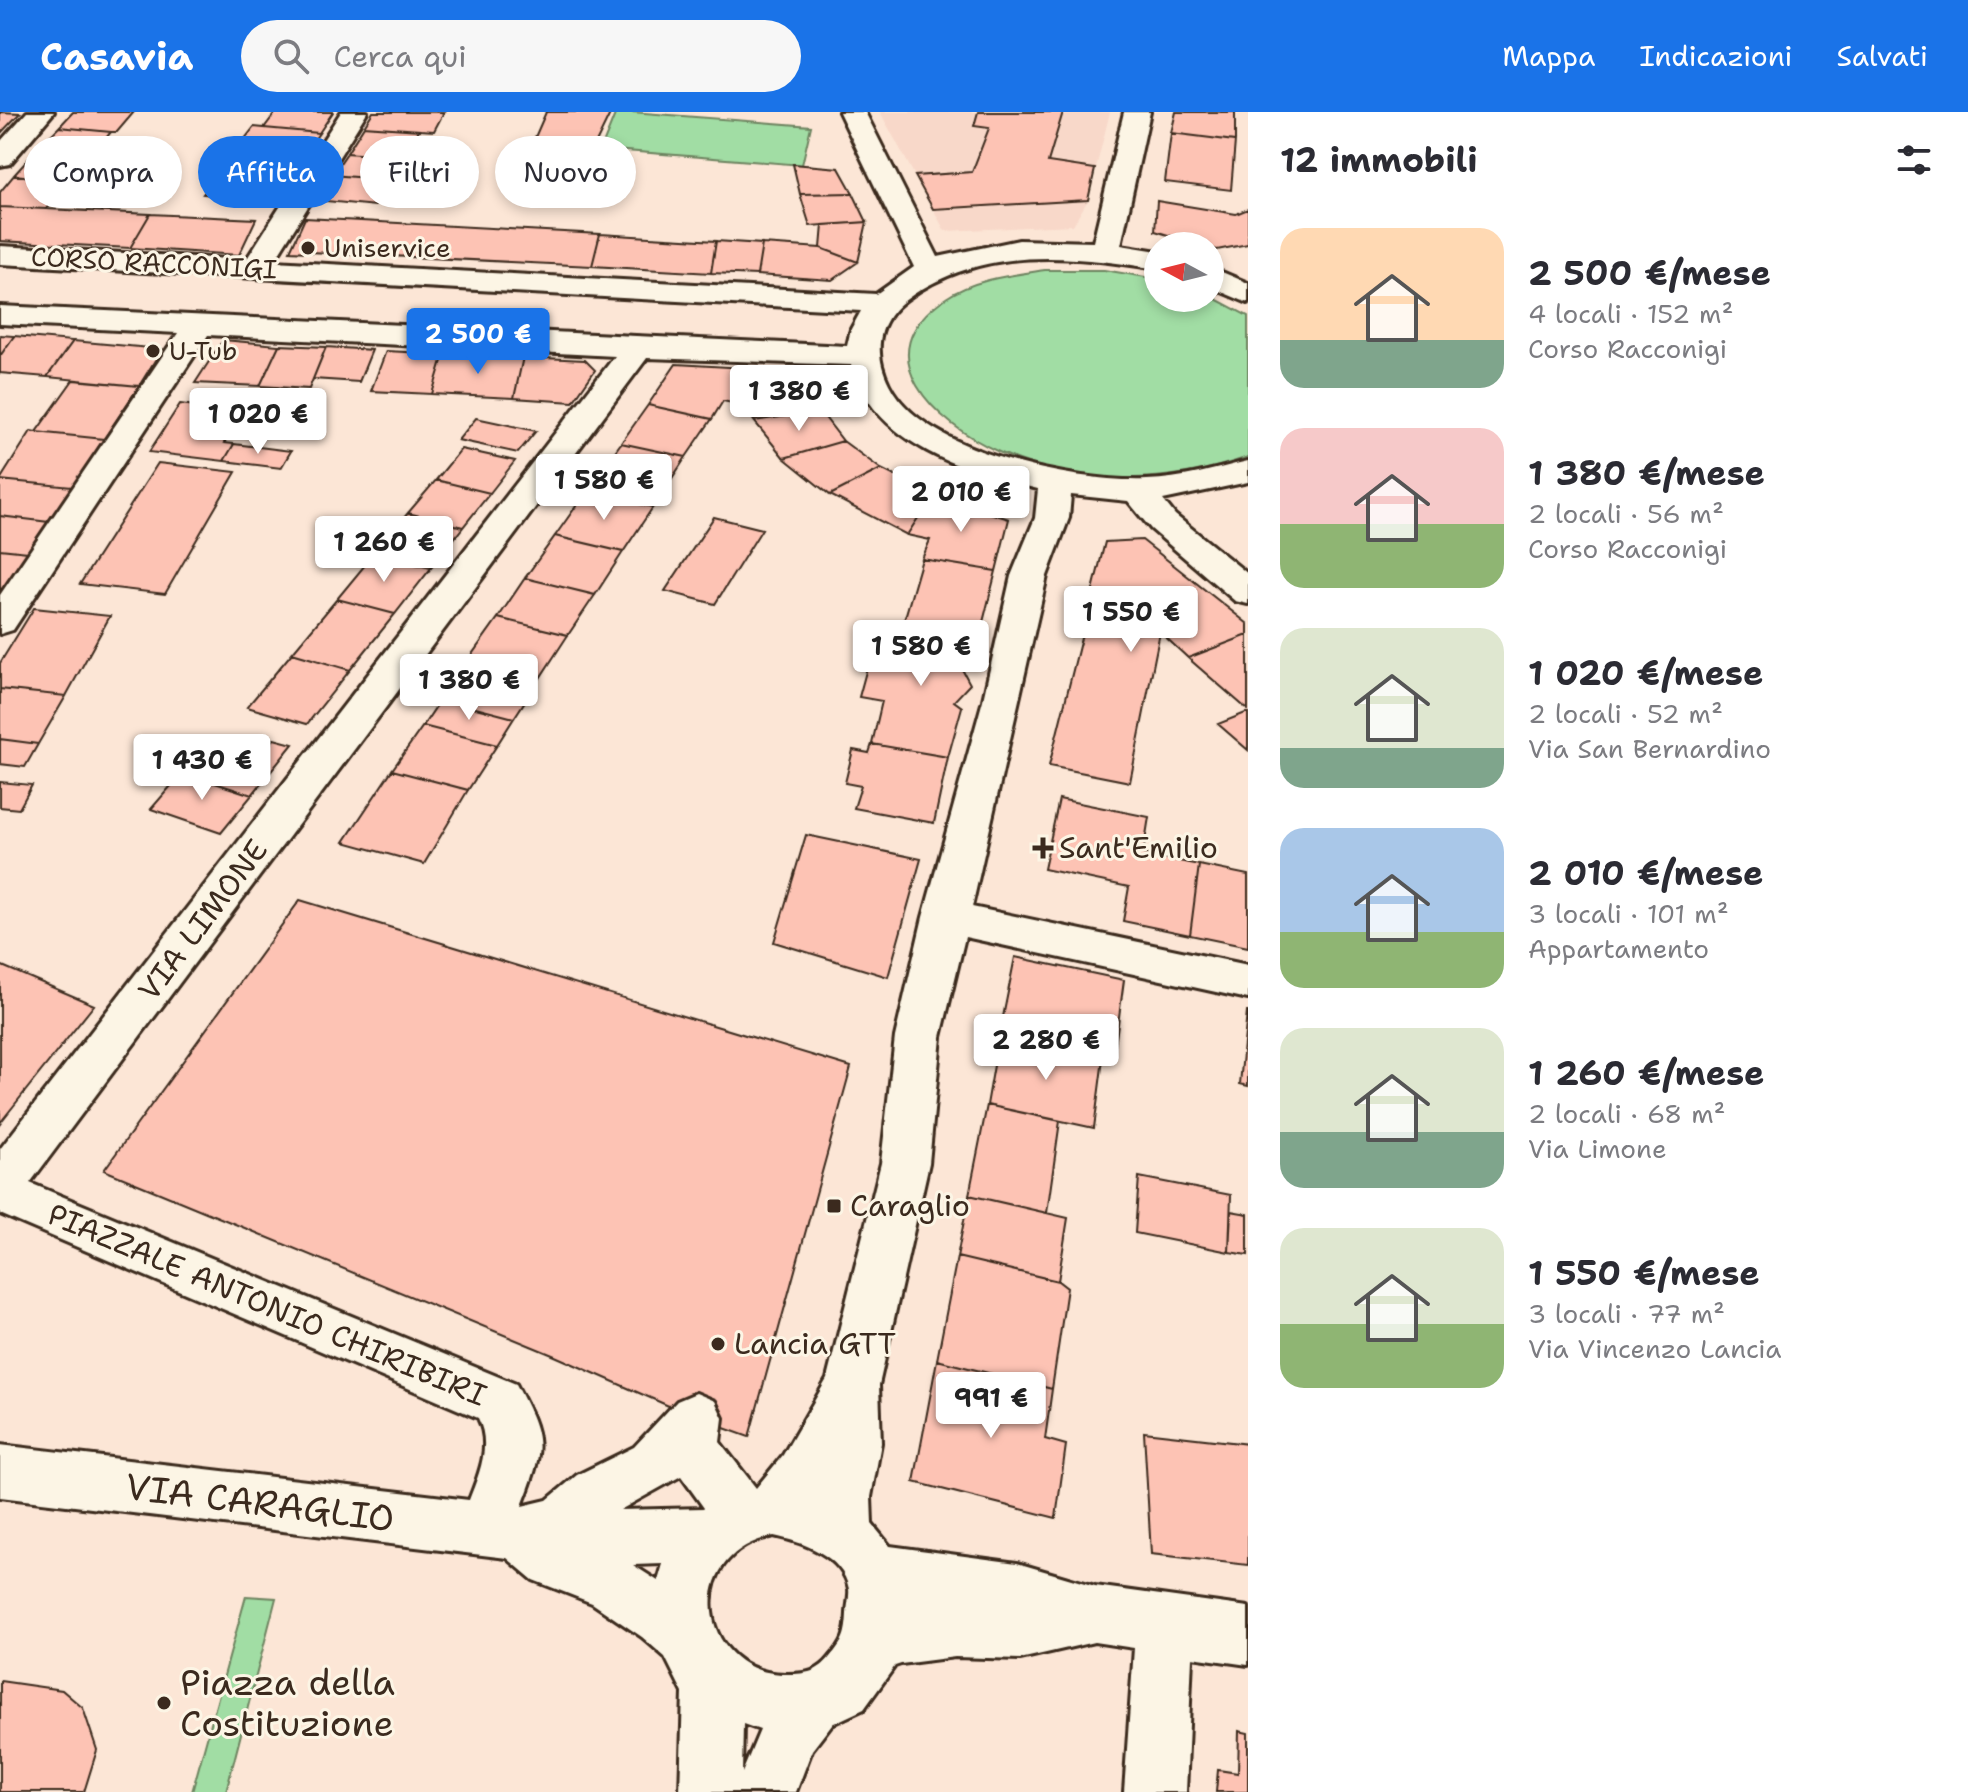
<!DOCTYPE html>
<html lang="it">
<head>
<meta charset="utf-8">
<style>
	:root { --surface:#fff; --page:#f7f7f7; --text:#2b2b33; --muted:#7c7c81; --accent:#1a73e8 }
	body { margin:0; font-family:"Shantell Sans",sans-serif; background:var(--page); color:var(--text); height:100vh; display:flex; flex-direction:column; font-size:30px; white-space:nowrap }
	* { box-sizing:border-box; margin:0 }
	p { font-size:26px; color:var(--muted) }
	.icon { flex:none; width:44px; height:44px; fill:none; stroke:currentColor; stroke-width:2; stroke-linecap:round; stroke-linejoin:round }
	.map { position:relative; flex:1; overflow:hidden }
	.side { display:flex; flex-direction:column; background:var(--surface); width:720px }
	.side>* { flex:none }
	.hud { position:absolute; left:24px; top:24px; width:760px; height:72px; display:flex; gap:16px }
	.needle { width:52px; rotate:277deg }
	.tools { position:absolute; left:1144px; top:120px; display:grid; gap:16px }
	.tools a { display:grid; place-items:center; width:80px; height:80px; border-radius:50%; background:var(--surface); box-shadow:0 4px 12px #0003; font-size:40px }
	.price { position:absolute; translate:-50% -68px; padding:0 18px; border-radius:8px; background:#fff; color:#222; font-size:26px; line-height:52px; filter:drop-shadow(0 2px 4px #0008) }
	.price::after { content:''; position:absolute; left:50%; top:48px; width:24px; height:18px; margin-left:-12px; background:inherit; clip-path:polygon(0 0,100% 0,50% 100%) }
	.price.on { background:var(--accent); color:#fff }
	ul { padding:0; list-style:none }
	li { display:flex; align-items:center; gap:24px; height:200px; padding:0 32px }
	li span { display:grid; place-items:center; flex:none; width:224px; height:160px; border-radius:24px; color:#555 }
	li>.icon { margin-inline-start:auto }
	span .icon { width:96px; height:96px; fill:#fffc; stroke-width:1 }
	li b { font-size:34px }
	h2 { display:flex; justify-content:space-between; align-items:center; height:96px; padding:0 32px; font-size:34px }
	.chip { padding:0 28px; border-radius:36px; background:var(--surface); box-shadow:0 4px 12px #0003; font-size:28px; line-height:72px }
	.chip.on { background:var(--accent); color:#fff }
	header { display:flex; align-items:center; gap:48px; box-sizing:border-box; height:112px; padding:0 40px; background:var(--accent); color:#fff }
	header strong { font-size:38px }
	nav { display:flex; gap:44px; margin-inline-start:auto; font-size:28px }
	.search { width:560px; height:72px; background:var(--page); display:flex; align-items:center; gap:20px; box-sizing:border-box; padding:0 28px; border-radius:44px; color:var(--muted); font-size:30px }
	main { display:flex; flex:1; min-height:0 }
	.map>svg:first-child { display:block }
</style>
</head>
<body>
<header>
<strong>Casavia</strong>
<div class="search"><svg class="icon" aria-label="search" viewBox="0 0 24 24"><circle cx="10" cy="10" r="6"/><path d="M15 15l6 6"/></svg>Cerca qui</div>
<nav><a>Mappa</a><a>Indicazioni</a><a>Salvati</a></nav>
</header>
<main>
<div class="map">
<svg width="1248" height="1680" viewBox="0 0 1248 1680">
	<rect width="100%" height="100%" fill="#fce6d6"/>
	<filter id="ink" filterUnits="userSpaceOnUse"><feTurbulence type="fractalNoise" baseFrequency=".0125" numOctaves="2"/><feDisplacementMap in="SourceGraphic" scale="16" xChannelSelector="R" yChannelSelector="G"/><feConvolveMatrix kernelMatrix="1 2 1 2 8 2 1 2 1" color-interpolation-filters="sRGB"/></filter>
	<g filter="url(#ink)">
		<path fill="#f8d8c9" d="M880 0H1110L1088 88 1073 113 945 119Z"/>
		<path fill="#a1dda4" stroke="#6e8461" stroke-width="2" d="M616 0H631L811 14 802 53 601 37Z
			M1045 158H1104L1158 167V186L1210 184 1248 204V345C1169 373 1077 375 999 340 936 312 861 242 946 186 974 167 1012 163 1045 158Z
			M246 1484 276 1486 226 1680H192Z"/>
		<path fill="#fdc3b4" stroke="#3b2a1e" stroke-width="2" d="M0 0 20 1 0 22Z
			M73 0H134L117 20H111L59 15Z
			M276 0H333L319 21 264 16Z
			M373 0H444L434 19 364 14Z
			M546 0H611L593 37 532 32Z
			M978 0H1063L1048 50 1095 57 1088 88 933 97 915 64 972 60 989 16 974 14Z
			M1176 0H1235V29L1171 21Z
			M364 14 419 18 403 46 347 41Z
			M59 15 111 20 97 37 42 32Z
			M254 15 264 16 319 21 295 55 228 49Z
			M1171 21 1235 29 1231 78 1165 70Z
			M42 32 97 37 70 69 14 63Z
			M347 41 403 46 390 68 332 63Z
			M228 49 295 55 272 89 203 82Z
			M793 52 839 56 853 81 800 82Z
			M14 63 70 69 46 97 0 95V80Z
			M332 63 390 68 375 94 316 88Z
			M853 81 867 110 810 114 800 82Z
			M1157 89 1236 102 1248 97V132L1217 138 1155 119Z
			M0 95 46 97 150 102 130 136 0 129Z
			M150 102 256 107 239 143 130 136Z
			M305 106 600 122 592 154 290 139Z
			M867 110 858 150 821 136 823 113Z
			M600 122 716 129 711 161 592 154Z
			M716 129 762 132 757 163 711 161Z
			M762 132 821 136 858 150 832 168 757 163Z
			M0 223 14 224 0 244Z
			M14 224 73 229 47 265 0 261V244Z
			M223 228 279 233 260 274 195 271Z
			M73 229 162 237 139 274 47 265Z
			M279 233 326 235 309 277 260 274Z
			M326 235 372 238 359 270 313 267Z
			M386 239 444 242 432 282 371 279Z
			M444 242 523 245 514 286 432 282Z
			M523 245 585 248 595 258 573 290 514 286Z
			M676 252 798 259 820 299 754 309 747 294 723 289 712 307 648 293Z
			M73 268 139 274 104 327 36 320Z
			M180 292 243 300 224 331 234 332 224 349 149 340Z
			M648 293 712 307 686 345 621 331Z
			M820 299 843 329 784 346 754 309Z
			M476 306 536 319 518 341 458 328Z
			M31 319 36 320 104 327 72 375 0 368Z
			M843 329 881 357 830 383 784 346Z
			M621 331 686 345 653 395 586 380Z
			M234 332 291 339 281 356 224 349Z
			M461 337 515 349 490 381 436 368Z
			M158 351 236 360 165 482 80 472Z
			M881 357 933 383 907 423 830 383Z
			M0 368 72 375 49 410 0 404Z
			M436 368 490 381 463 415 408 401Z
			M586 380 653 395 623 440 555 424Z
			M933 383 1009 407 996 459 922 447 930 428 907 423Z
			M408 401 463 415 431 456 374 442Z
			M0 404 49 410 28 440 0 437Z
			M714 405 762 417 715 492 665 479Z
			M555 424 623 440 595 483 525 466Z
			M1142 428 1248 512V523L1188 546 1160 520 1130 670 1049 654 1105 430Z
			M0 437 28 440 0 482Z
			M374 442 431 456 395 502 337 487Z
			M922 447 996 459 980 522 904 509Z
			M525 466 595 483 568 523 498 506Z
			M337 487 395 502 350 558 292 541Z
			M34 496 110 504 66 584 0 577V551Z
			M498 506 568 523 540 566 468 548Z
			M904 509 980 522 972 554 962 557 970 572 954 589 962 595 948 645 872 632 882 589 859 585 871 541 894 546Z
			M1248 523V598L1188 546Z
			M292 541 350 558 307 612 247 595Z
			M468 548 540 566 514 606 441 587Z
			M0 577 66 584 38 632 0 627Z
			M441 587 514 606 497 633 423 614Z
			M1248 600V638L1218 612Z
			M423 614 497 633 468 678 392 658Z
			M0 627 38 632 25 655 0 652Z
			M274 627 293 632 252 683 215 671 226 655 189 646 198 634 257 650Z
			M872 632 948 645 934 711 854 696 861 674 845 671 853 638 869 641Z
			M392 658 468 678 424 752 344 730Z
			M183 660 215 671 252 683 221 721 151 697Z
			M0 670 32 673 19 697 0 695Z
			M1059 687 1149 705 1143 742 1199 753 1190 823 1123 809 1129 775 1044 757Z
			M806 723 921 747 888 865 774 830Z
			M1199 753 1248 763V835L1190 823Z
			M300 788 851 955 749 1325 696 1306 555 1244 104 1058Z
			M1015 845 1124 868 1113 949 999 925Z
			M0 853 94 893 0 1011Z
			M1247 900H1248V974L1240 972Z
			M999 925 1103 947 1094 1016 987 993Z
			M987 993 1060 1009 1047 1101 969 1083Z
			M1139 1065 1231 1083 1229 1140 1135 1121Z
			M969 1083 1068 1106 1058 1169 957 1145Z
			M1231 1099 1248 1102V1143L1229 1140Z
			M957 1145 1058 1169 1067 1176 1052 1277 937 1248Z
			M937 1248 1052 1277 1045 1327 1066 1333 1056 1406 914 1370Z
			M1144 1320 1248 1332V1453L1151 1442Z
			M0 1569 62 1578 83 1596 97 1638 84 1680H0Z
			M1239 1619 1248 1621V1680H1216L1218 1658 1238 1661Z"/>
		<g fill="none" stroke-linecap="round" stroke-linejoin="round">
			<defs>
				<path id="minor" d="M27 0H54L10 52 0 54V30Z
					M341 0H367L274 149 876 182 914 155 839 0H865L938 145 1019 128 1093 130 1124 0H1150L1121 133 1158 139V157C1071 143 982 133 907 187 877 208 873 240 889 272 923 341 1077 371 1147 368 1182 367 1214 357 1248 349V370L1163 388 1175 403 1248 462V492L1235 489 1151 417 1128 389 1071 383 1069 406 1047 464 972 795 1248 853V887L965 825 941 925 929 1051 879 1273 881 1331 871 1385 872 1412 890 1434 1017 1451 1095 1474 1248 1495V1553L1192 1545 1186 1680H1124L1134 1536 1094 1530 1020 1547 955 1545 901 1552 895 1554 864 1597 832 1612 812 1638 796 1680H680L683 1581 665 1545 642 1525 592 1491 533 1468 507 1446 0 1385V1333L469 1388C479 1362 492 1333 478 1306L0 1102V1037L615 244 208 223 13 518 0 522V483L178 221 0 212V194L847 234 851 217 861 199 0 152V134L246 148ZM647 246 851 253C875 332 965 360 1038 377L1035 406 1011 464 983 588 923 805 895 925 881 1051 827 1267 783 1343 756 1376 720 1330 723 1306 715 1289 696 1281 677 1289 634 1335 577 1363 547 1388 522 1394C545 1335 545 1327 516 1272L30 1071ZM681 1364 704 1396 620 1398ZM774 1424C803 1430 843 1444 849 1477 850 1485 847 1494 847 1502 846 1522 844 1529 830 1545 818 1560 807 1562 788 1562 698 1564 680 1441 774 1424ZM663 1452 658 1469 633 1453ZM743 1612 760 1618 742 1661Z
					M1210 155 1248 171V191L1210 175Z"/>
			</defs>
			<use href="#minor" stroke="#3b2a1e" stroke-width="6"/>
			<use href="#minor" fill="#fcf5e5" fill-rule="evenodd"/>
		</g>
	</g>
	<g fill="#3b2a1e" stroke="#fcf5e5" stroke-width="3">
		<circle cx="308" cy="136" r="8"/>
		<circle cx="153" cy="239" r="8"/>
		<path d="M1039 724h8v8h8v8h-8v8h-8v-8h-8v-8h8z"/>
		<rect x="826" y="1086" width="16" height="16" rx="4"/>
		<circle cx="718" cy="1232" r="8"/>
		<circle cx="164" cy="1591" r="8"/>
	</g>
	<g text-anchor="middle" stroke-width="6" stroke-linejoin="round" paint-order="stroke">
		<g font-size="26" fill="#3b2a1e" stroke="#fcf5e5" text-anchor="start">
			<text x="324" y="145">Uniservice</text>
			<text x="169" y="248">U-Tub</text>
		</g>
		<g font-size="26" fill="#3b2a1e" stroke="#fcf5e5">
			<text transform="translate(154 151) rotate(3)" y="9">CORSO RACCONIGI</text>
		</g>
		<g font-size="30" fill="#3b2a1e" stroke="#fcf5e5" text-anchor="start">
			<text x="1059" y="746">Sant'Emilio</text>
			<text x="850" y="1104">Caraglio</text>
			<text x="734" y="1242">Lancia GTT</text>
		</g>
		<g font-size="30" fill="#3b2a1e" stroke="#fcf5e5">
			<text transform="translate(203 808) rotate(-53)" y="10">VIA LIMONE</text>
			<text transform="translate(267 1193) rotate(23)" y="10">PIAZZALE ANTONIO CHIRIBIRI</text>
		</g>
		<g font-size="36" fill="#3b2a1e" stroke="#fcf5e5">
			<text transform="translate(260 1390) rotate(7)" y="13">VIA CARAGLIO</text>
		</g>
		<g font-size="36" fill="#3b2a1e" stroke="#fcf5e5" text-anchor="start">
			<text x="180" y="1583">Piazza della<tspan x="180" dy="41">Costituzione</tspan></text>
		</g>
	</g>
</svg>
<div class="tools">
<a><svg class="needle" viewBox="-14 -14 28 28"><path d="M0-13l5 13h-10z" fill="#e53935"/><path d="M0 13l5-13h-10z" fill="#7c7c81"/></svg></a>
</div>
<b class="price on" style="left:478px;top:264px">2 500 €</b>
<b class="price" style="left:799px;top:321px">1 380 €</b>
<b class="price" style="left:258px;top:344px">1 020 €</b>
<b class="price" style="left:604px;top:410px">1 580 €</b>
<b class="price" style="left:961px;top:422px">2 010 €</b>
<b class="price" style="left:384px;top:472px">1 260 €</b>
<b class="price" style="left:1131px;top:542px">1 550 €</b>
<b class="price" style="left:921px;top:576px">1 580 €</b>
<b class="price" style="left:469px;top:610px">1 380 €</b>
<b class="price" style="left:202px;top:690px">1 430 €</b>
<b class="price" style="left:1046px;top:970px">2 280 €</b>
<b class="price" style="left:991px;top:1328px">991 €</b>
<div class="hud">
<a class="chip">Compra</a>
<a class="chip on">Affitta</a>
<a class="chip">Filtri</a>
<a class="chip">Nuovo</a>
</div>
</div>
<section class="side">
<h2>12 immobili<svg class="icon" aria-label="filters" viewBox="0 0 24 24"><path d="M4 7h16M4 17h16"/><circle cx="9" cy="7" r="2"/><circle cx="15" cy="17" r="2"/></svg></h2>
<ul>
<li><span style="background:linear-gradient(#ffd9b3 70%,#7fa58c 0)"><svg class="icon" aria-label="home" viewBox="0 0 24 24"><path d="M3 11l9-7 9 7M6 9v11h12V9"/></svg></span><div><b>2 500 €/mese</b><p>4 locali · 152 m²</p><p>Corso Racconigi</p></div></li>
<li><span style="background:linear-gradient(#f6c9c9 60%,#8fb573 0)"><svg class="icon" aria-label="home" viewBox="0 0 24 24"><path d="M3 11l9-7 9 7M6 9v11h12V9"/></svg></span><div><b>1 380 €/mese</b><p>2 locali · 56 m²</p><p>Corso Racconigi</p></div></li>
<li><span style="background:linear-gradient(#dfe7d0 75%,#7fa58c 0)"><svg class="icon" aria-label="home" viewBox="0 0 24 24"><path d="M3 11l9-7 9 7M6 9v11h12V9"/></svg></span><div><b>1 020 €/mese</b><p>2 locali · 52 m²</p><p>Via San Bernardino</p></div></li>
<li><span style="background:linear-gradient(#a9c7e8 65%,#8fb573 0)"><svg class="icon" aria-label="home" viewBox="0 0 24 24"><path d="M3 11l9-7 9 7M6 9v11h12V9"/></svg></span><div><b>2 010 €/mese</b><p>3 locali · 101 m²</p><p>Appartamento</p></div></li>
<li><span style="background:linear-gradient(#dfe7d0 65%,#7fa58c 0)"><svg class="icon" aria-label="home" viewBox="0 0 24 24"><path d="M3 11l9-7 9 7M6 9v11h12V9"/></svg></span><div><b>1 260 €/mese</b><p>2 locali · 68 m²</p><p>Via Limone</p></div></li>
<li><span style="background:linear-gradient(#dfe7d0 60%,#8fb573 0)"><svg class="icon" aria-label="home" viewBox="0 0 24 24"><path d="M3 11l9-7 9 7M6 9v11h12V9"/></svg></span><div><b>1 550 €/mese</b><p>3 locali · 77 m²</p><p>Via Vincenzo Lancia</p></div></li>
</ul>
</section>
</main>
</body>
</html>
